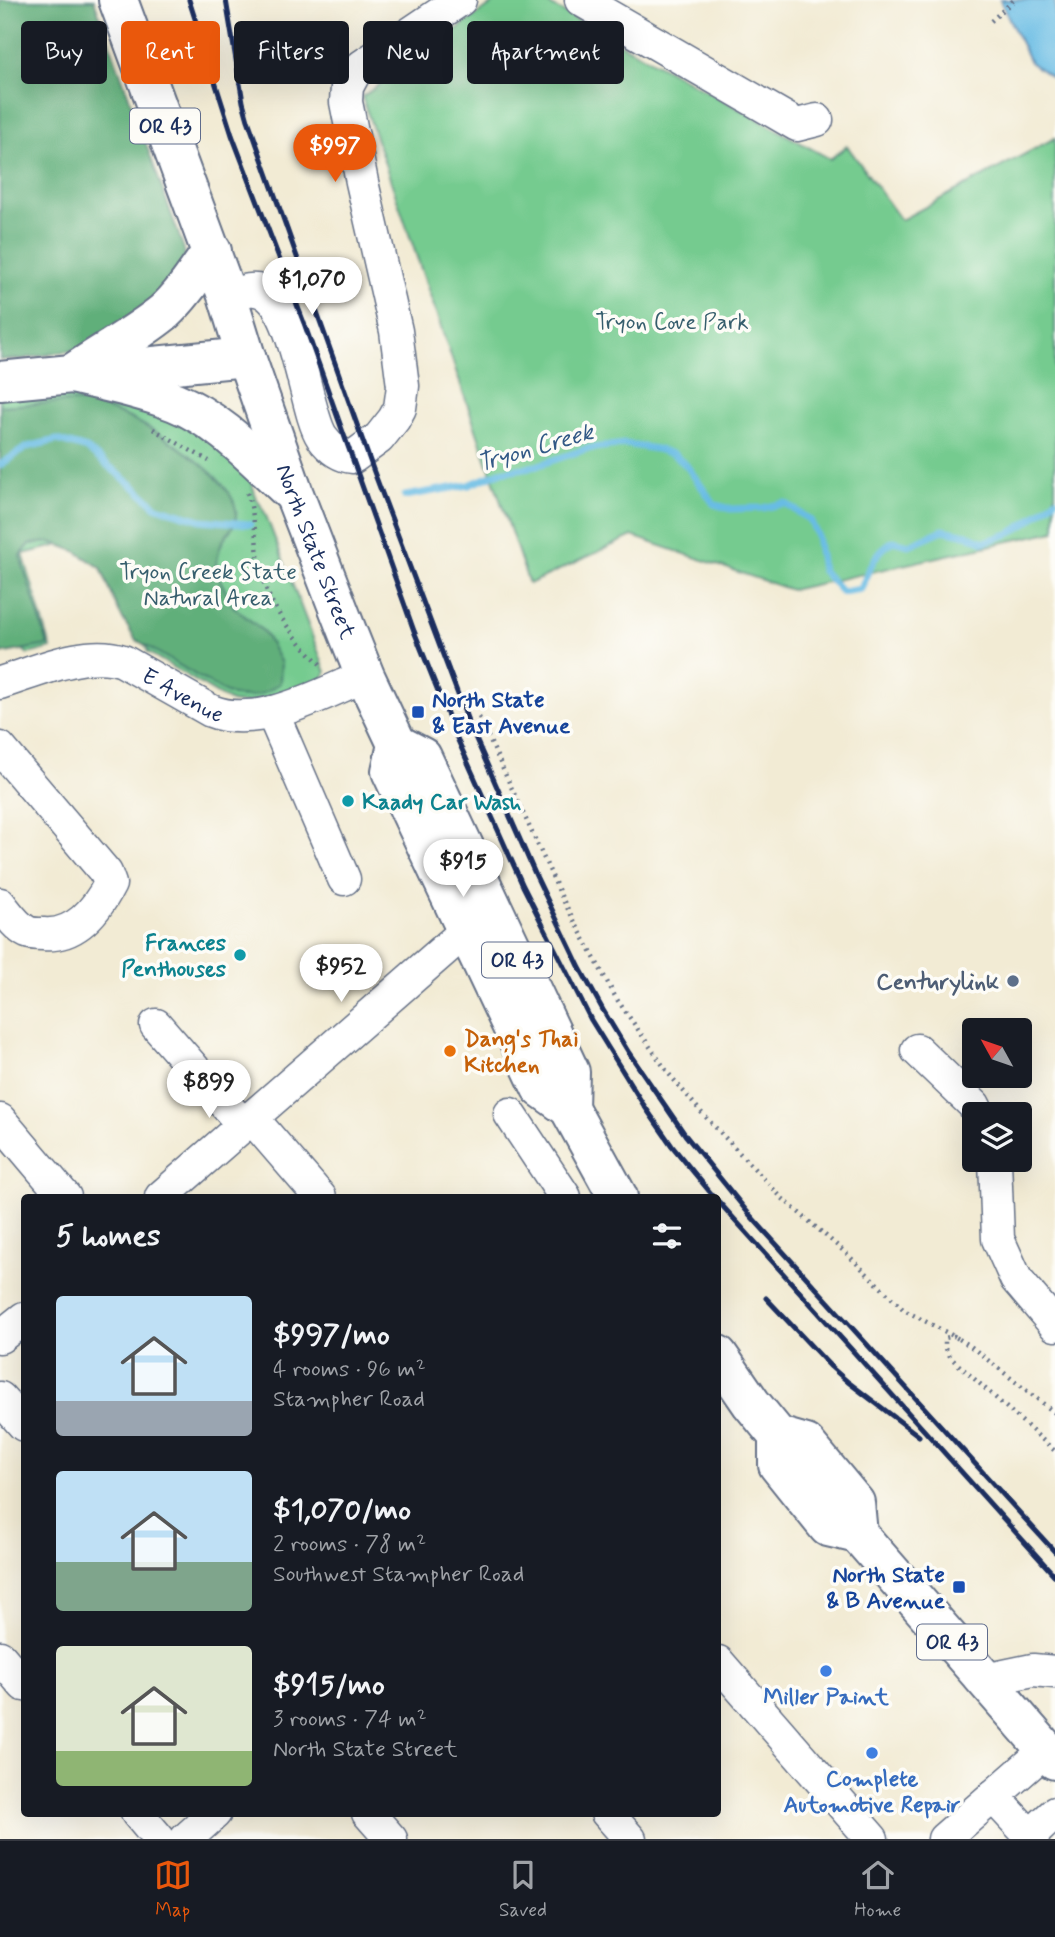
<!DOCTYPE html>
<html lang="en">
<head>
<meta charset="utf-8">
<style>
	:root { --surface:#171b24; --page:#242831; --text:#f1f3f6; --muted:#9ea1a6; --line:#363941; --accent:#ea580c }
	body { margin:0; font-family:Mynerve,sans-serif; background:var(--page); color:var(--text); height:100vh; display:flex; flex-direction:column; font-size:26px; white-space:nowrap }
	* { box-sizing:border-box; margin:0 }
	p { font-size:23px; color:var(--muted) }
	.icon { flex:none; width:38px; height:38px; fill:none; stroke:currentColor; stroke-width:2; stroke-linecap:round; stroke-linejoin:round }
	.map { position:relative; flex:1; overflow:hidden }
	.side { position:absolute; left:21px; top:1194px; width:700px; height:623px; display:flex; flex-direction:column; background:var(--surface); border-radius:7px; box-shadow:0 7px 28px #0002 }
	.side>* { flex:none }
	.top-card { position:absolute; left:21px; top:21px; width:700px; height:63px; display:flex; gap:14px }
	.needle { width:46px; rotate:310deg }
	.tools { position:absolute; left:962px; top:1018px; display:grid; gap:14px }
	.tools a { display:grid; place-items:center; width:70px; height:70px; border-radius:7px; background:var(--surface); box-shadow:0 7px 28px #0002; font-size:35px }
	.price { position:absolute; translate:-50% -60px; padding:0 16px; border-radius:24px; background:#fff; color:#222; font-size:23px; line-height:46px; filter:drop-shadow(0 2px 4px #0008) }
	.price::after { content:''; position:absolute; left:50%; top:42px; width:21px; height:16px; margin-left:-10px; background:inherit; clip-path:polygon(0 0,100% 0,50% 100%) }
	.price.current { background:var(--accent); color:#fff }
	ul { padding:0; list-style:none }
	li { display:flex; align-items:center; gap:21px; height:175px; padding:0 35px }
	li span { display:grid; place-items:center; flex:none; width:196px; height:140px; border-radius:7px; color:#555 }
	li>.icon { margin-inline-start:auto }
	span .icon { width:84px; height:84px; fill:#fffc; stroke-width:1 }
	li b { font-size:30px }
	h2 { display:flex; justify-content:space-between; align-items:center; height:84px; padding:0 35px; font-size:30px }
	.tag { padding:0 24px; border-radius:7px; background:var(--surface); box-shadow:0 7px 28px #0002; font-size:24px; line-height:63px }
	.tag.current { background:var(--accent); color:#fff }
	.menu { display:flex; justify-content:space-around; align-items:center; height:98px; border-top:2px solid var(--line); background:var(--surface); font-size:19px; color:var(--muted) }
	.menu a { display:grid; justify-items:center; gap:4px }
	.menu .current { color:var(--accent) }
	.map>svg:first-child { display:block }
</style>
</head>
<body>
<div class="map">
<svg width="1055" height="1839" viewBox="0 0 1055 1839">
	<rect width="100%" height="100%" fill="#fdfcf7"/>
	<filter id="ink" filterUnits="userSpaceOnUse"><feTurbulence type="fractalNoise" baseFrequency=".0143" numOctaves="2"/><feDisplacementMap in="SourceGraphic" scale="14" xChannelSelector="R" yChannelSelector="G"/><feConvolveMatrix kernelMatrix="1 2 1 2 8 2 1 2 1" color-interpolation-filters="sRGB"/></filter>
	<filter id="wash" filterUnits="userSpaceOnUse"><feTurbulence type="fractalNoise" baseFrequency=".00686" numOctaves="4" result="noise"/><feDisplacementMap in="SourceGraphic" scale="28" xChannelSelector="R" yChannelSelector="G"/><feGaussianBlur stdDeviation="1.57" result="paint"/><feColorMatrix in="noise" values="0 0 0 0 0 0 0 0 0 0 0 0 0 0 0 0 0 1.4 0 .05"/><feComposite in="paint" operator="in"/></filter>
	<g filter="url(#wash)">
		<rect width="100%" height="100%" fill="#f2ebd4"/>
		<path fill="#75cb8f" stroke="#487d76" stroke-width="2" d="M498 0H541L830 159 847 146 901 220 1055 138V531L791 590 632 536 529 584 362 97Z
			M60 390 192 422 251 480 256 497 265 513 326 672 322 679C294 690 262 707 231 702L148 652 107 540 72 542 23 554 51 648 28 654 0 631V393Z"/>
		<path fill="#60af7a" stroke="#3e6f6c" stroke-width="2" d="M0 0H94L184 249 186 266 182 277 87 348 22 359 0 360Z
			M86 401C102 408 121 413 136 421 163 435 232 478 236 510 238 525 228 531 222 543 218 551 217 561 215 569L233 606 264 632 281 663 280 683C263 696 247 701 226 693L135 639 119 612 101 568 75 551 51 542 30 544 20 556 48 645 0 654V406Z"/>
		<path fill="#67bce4" stroke="#4176a1" stroke-width="2" d="M1000 0H1055V80L1030 62Z"/>
		<g fill="none" stroke-linecap="round" stroke-linejoin="round">
			<path stroke="#67bce4" stroke-width="7" d="M0 465 27 447 57 440 87 449 136 488 157 507 201 520 250 524
				M405 496 469 485 500 472 536 466 586 449 625 444 656 449 673 454 686 465 714 504 730 509 763 508 785 503 810 520 817 535 822 570 842 592 861 589C869 568 874 553 893 541L909 545 943 530 967 535 984 542 1011 533 1028 522 1055 500"/>
		</g>
	</g>
	<g filter="url(#ink)">
		<g fill="none" stroke-linecap="round" stroke-linejoin="round">
			<defs>
				<g id="minor">
					<path d="M581 0 797 125 817 120"/>
					<path d="M228 298C235 295 242 291 249 290 296 283 303 409 322 437 330 448 340 456 353 457L379 438 394 419 400 408 403 386 396 331 362 182 346 102 347 87 354 74 362 66 460 0"/>
					<path id="s1" d="M0 683C36 672 86 648 123 661L211 711C258 730 321 694 365 676"/>
					<path d="M272 712 344 879"/>
					<path d="M0 748 106 873 110 884C97 909 76 937 43 934 38 934 32 934 27 932 16 926 8 914 0 904"/>
					<path d="M156 1025 243 1125"/>
					<path d="M917 1050 974 1105 979 1115"/>
					<path d="M510 1114 565 1197"/>
					<path d="M251 1117 320 1197"/>
					<path d="M0 1120 65 1197"/>
					<path d="M995 1160 998 1239 1016 1279 1055 1325"/>
					<path d="M161 1197 484 915"/>
					<path d="M0 1337 24 1318"/>
					<path d="M0 1398 24 1425"/>
					<path d="M0 1657 24 1685"/>
					<path d="M718 1662 872 1839"/>
					<path d="M985 1680 1033 1670 1055 1672"/>
					<path d="M993 1796 1033 1839"/>
					<path d="M137 1813 159 1839"/>
					<path d="M368 1813 391 1839"/>
					<path d="M607 1813 630 1839"/>
					<path d="M1030 1836 1055 1813"/>
					<path d="M186 1839 215 1813"/>
					<path d="M944 1839 1046 1750"/>
				</g>
				<g id="major">
					<path id="s2" d="M118 0 228 298 246 357 294 494 347 631 365 676 397 744 422 757 570 1072 569 1108"/>
					<path d="M76 371C105 351 137 334 164 312 183 295 197 272 212 251"/>
					<path d="M72 374C106 382 142 389 175 402 220 420 255 459 290 491"/>
					<path d="M0 381 246 357"/>
					<path d="M397 744 391 771 541 1088 569 1108 618 1197"/>
					<path d="M718 1355 751 1403 778 1436 806 1444 855 1503 858 1534"/>
					<path d="M778 1436V1465L802 1495 828 1527 858 1534 1055 1760"/>
				</g>
			</defs>
			<use href="#minor" stroke="#667187" stroke-width="35"/>
			<use href="#major" stroke="#667187" stroke-width="42"/>
			<path stroke="#667187" stroke-width="4.5" stroke-dasharray="2 5" stroke-linecap="butt" d="M991 21 1014 0
				M153 429 209 461
				M247 493C255 513 256 546 260 568 267 606 296 640 323 667
				M479 717 563 900 616 998 669 1074 701 1112 782 1198 847 1254 904 1310 959 1339
				M1055 1413 969 1345 954 1336 945 1338V1347L951 1358 1055 1451"/>
			<use href="#minor" stroke="#fff" stroke-width="32"/>
			<use href="#major" stroke="#fff" stroke-width="38"/>
			<path stroke="#1b2f5e" stroke-width="5" d="M189 0 232 135 304 323 414 631 456 736 523 886 591 1020 643 1104 672 1146 714 1197
				M226 0 243 102 248 120 374 472 468 721 536 876 580 968 603 1010 629 1053 686 1136 749 1214 1055 1552
				M718 1201 1055 1576
				M766 1298 831 1367 848 1382 919 1436"/>
		</g>
	</g>
	<g fill="#1a4fb4" stroke="#fdfcf7" stroke-width="2.5">
		<rect x="411" y="705" width="14" height="14" rx="3.5"/>
		<rect x="952" y="1580" width="14" height="14" rx="3.5"/>
	</g>
	<g fill="#0f9aa8" stroke="#fdfcf7" stroke-width="2.5">
		<circle cx="348" cy="801" r="7"/>
		<circle cx="240" cy="955" r="7"/>
	</g>
	<circle fill="#5c6f8a" stroke="#fdfcf7" stroke-width="2.5" cx="1013" cy="981" r="7"/>
	<circle fill="#e8710a" stroke="#fdfcf7" stroke-width="2.5" cx="450" cy="1051" r="7"/>
	<g fill="#3f7fe0" stroke="#fdfcf7" stroke-width="2.5">
		<circle cx="826" cy="1671" r="7"/>
		<circle cx="872" cy="1753" r="7"/>
	</g>
	<g text-anchor="middle" stroke-width="7" stroke-linejoin="round" paint-order="stroke">
		<g fill="#fdfcf7" stroke="#5f6c8c" stroke-width="2">
			<rect x="130" y="108.5" width="70" height="35" rx="5"/>
			<rect x="482" y="942.5" width="70" height="35" rx="5"/>
			<rect x="917" y="1624.5" width="70" height="35" rx="5"/>
		</g>
		<g font-size="21" font-weight="bold" fill="#1b2f5e">
			<text x="165" y="133">OR 43</text>
			<text x="517" y="967">OR 43</text>
			<text x="952" y="1649">OR 43</text>
		</g>
		<g font-size="23" fill="#365e6d" stroke="#fdfcf7">
			<text x="672" y="329">Tryon Cove Park</text>
			<text x="208" y="579">Tryon Creek State<tspan x="208" dy="26">Natural Area</tspan></text>
		</g>
		<g font-size="23" fill="#1b2f5e" stroke="#fdfcf7">
			<text dy="8" stroke="none"><textPath href="#s2" startOffset="586">North State Street</textPath></text>
			<text dy="8" stroke="none"><textPath href="#s1" startOffset="196">E Avenue</textPath></text>
		</g>
		<g font-size="23" font-weight="bold" fill="#164399" stroke="#fdfcf7" text-anchor="start">
			<text x="432" y="707">North State<tspan x="432" dy="26">&amp; East Avenue</tspan></text>
			<text x="945" y="1582" text-anchor="end">North State<tspan x="945" dy="26">&amp; B Avenue</tspan></text>
		</g>
		<g font-size="23" font-weight="bold" fill="#0d838f" stroke="#fdfcf7" text-anchor="start">
			<text x="362" y="809">Kaady Car Wash</text>
			<text x="226" y="950" text-anchor="end">Frances<tspan x="226" dy="26">Penthouses</tspan></text>
		</g>
		<g font-size="23" font-weight="bold" fill="#4e5e75" stroke="#fdfcf7" text-anchor="end">
			<text x="999" y="989">Centurylink</text>
		</g>
		<g font-size="23" font-weight="bold" fill="#c56008" stroke="#fdfcf7" text-anchor="start">
			<text x="464" y="1046">Dang's Thai<tspan x="464" dy="26">Kitchen</tspan></text>
		</g>
		<g font-size="23" font-weight="bold" fill="#366cbe" stroke="#fdfcf7">
			<text x="826" y="1704">Miller Paint</text>
			<text x="872" y="1786">Complete<tspan x="872" dy="26">Automotive Repair</tspan></text>
		</g>
		<g font-size="24" font-style="italic" fill="#325986" stroke="#fdfcf7">
			<text transform="translate(535 447) rotate(-16)" y="8">Tryon Creek</text>
		</g>
	</g>
</svg>
<div class="tools">
<a><svg class="needle" viewBox="-14 -14 28 28"><path d="M0-13l5 13h-10z" fill="#e53935"/><path d="M0 13l5-13h-10z" fill="#9ea1a6"/></svg></a>
<a><svg class="icon" aria-label="layers" viewBox="0 0 24 24"><path d="M12 4l9 5-9 5-9-5zM3 14l9 5 9-5"/></svg></a>
</div>
<b class="price current" style="left:335px;top:184px">$997</b>
<b class="price" style="left:312px;top:317px">$1,070</b>
<b class="price" style="left:463px;top:899px">$915</b>
<b class="price" style="left:341px;top:1004px">$952</b>
<b class="price" style="left:209px;top:1120px">$899</b>
<div class="top-card">
<a class="tag">Buy</a>
<a class="tag current">Rent</a>
<a class="tag">Filters</a>
<a class="tag">New</a>
<a class="tag">Apartment</a>
</div>
<section class="side">
<h2>5 homes<svg class="icon" aria-label="filters" viewBox="0 0 24 24"><path d="M4 7h16M4 17h16"/><circle cx="9" cy="7" r="2"/><circle cx="15" cy="17" r="2"/></svg></h2>
<ul>
<li><span style="background:linear-gradient(#bfe0f5 75%,#9aa5b1 0)"><svg class="icon" aria-label="home" viewBox="0 0 24 24"><path d="M3 11l9-7 9 7M6 9v11h12V9"/></svg></span><div><b>$997/mo</b><p>4 rooms · 96 m²</p><p>Stampher Road</p></div></li>
<li><span style="background:linear-gradient(#bfe0f5 65%,#7fa58c 0)"><svg class="icon" aria-label="home" viewBox="0 0 24 24"><path d="M3 11l9-7 9 7M6 9v11h12V9"/></svg></span><div><b>$1,070/mo</b><p>2 rooms · 78 m²</p><p>Southwest Stampher Road</p></div></li>
<li><span style="background:linear-gradient(#dfe7d0 75%,#8fb573 0)"><svg class="icon" aria-label="home" viewBox="0 0 24 24"><path d="M3 11l9-7 9 7M6 9v11h12V9"/></svg></span><div><b>$915/mo</b><p>3 rooms · 74 m²</p><p>North State Street</p></div></li>
</ul>
</section>
</div>
<nav class="menu">
<a class="current"><svg class="icon" aria-label="map" viewBox="0 0 24 24"><path d="M3 6l6-2 6 2 6-2v14l-6 2-6-2-6 2zM9 4v14M15 6v14"/></svg>Map</a>
<a><svg class="icon" aria-label="saved" viewBox="0 0 24 24"><path d="M7 4h10v16l-5-4-5 4z"/></svg>Saved</a>
<a><svg class="icon" aria-label="home" viewBox="0 0 24 24"><path d="M3 11l9-7 9 7M6 9v11h12V9"/></svg>Home</a>
</nav>
</body>
</html>
